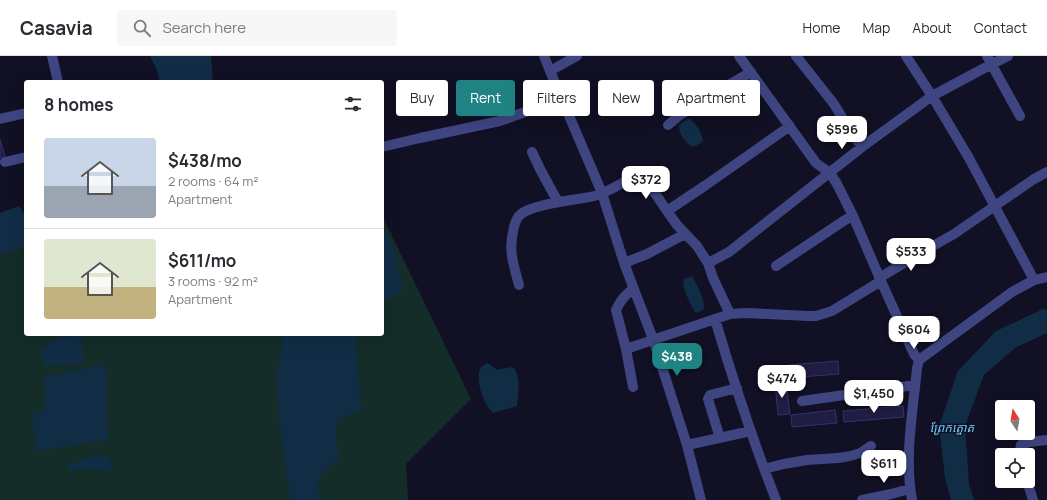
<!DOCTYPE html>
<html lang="en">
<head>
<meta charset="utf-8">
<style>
	:root { --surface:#fff; --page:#f7f7f7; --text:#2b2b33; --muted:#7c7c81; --line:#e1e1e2; --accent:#1f8383 }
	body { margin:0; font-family:Manrope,"Noto Sans Khmer",sans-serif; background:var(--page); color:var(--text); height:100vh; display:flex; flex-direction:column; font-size:15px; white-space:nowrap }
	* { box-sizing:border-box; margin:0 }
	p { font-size:13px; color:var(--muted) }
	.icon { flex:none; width:22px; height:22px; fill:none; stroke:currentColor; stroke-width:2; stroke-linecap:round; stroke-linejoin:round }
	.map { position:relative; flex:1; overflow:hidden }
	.details { position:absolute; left:24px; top:24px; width:360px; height:256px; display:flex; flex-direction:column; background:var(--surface); border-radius:4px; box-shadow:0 4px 16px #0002 }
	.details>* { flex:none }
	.hud { position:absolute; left:396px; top:24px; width:380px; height:36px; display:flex; gap:8px }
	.needle { width:26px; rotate:349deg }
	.buttons { position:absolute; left:995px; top:344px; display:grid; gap:8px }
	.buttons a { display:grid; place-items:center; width:40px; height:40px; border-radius:4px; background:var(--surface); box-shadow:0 4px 16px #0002; font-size:20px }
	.price { position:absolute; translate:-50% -34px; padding:0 9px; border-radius:8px; background:#fff; color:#222; font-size:13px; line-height:26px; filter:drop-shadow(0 1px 2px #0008) }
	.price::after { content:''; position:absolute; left:50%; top:24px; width:12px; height:9px; margin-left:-6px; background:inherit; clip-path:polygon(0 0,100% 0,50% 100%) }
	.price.active { background:var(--accent); color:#fff }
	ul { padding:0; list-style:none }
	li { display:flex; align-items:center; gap:12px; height:100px; padding:0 20px }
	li+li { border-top:1px solid var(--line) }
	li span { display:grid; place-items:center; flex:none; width:112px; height:80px; border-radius:4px; color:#555 }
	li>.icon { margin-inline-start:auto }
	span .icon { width:48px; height:48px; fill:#fffc; stroke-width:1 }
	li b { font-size:17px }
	h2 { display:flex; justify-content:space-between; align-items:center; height:48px; padding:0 20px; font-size:17px }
	.chip { padding:0 14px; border-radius:4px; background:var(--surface); box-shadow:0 4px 16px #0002; font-size:14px; line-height:36px }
	.chip.active { background:var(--accent); color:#fff }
	header { display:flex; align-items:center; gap:24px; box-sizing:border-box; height:56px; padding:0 20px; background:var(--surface); border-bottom:1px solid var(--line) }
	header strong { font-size:19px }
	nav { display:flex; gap:22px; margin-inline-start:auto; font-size:14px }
	.search { width:280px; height:36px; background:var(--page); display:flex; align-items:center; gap:10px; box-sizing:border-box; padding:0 14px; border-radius:4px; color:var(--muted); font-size:15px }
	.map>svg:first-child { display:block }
</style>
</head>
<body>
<header>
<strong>Casavia</strong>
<div class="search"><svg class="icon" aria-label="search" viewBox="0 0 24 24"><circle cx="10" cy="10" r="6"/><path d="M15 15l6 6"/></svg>Search here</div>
<nav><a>Home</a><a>Map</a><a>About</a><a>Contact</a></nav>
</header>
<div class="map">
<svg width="1047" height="444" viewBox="0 0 1047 444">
	<rect width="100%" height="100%" fill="#111024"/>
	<path fill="#142d29" d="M382 159 471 343 406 408 408 444H0V168L26 164V278H382Z"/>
	<path fill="#112d46" d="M150 0H211L213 26H160L157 14Z
		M687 63H690C697 69 701 75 703 85L696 90H691C684 85 679 78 679 69Z
		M19 150 26 160V191L0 198V157Z
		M382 172 392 185 402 233C397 241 392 244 382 243Z
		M692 220C697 230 705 242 704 253L699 256 695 257C691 248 681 232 684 223Z
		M1043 253 1047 254V277L1015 292 984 319 965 370 969 428 974 444H951L945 422 939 370 958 315 996 275Z
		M284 278H355L361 353 336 364V385L340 402 322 416 317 431 323 444H292L290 439 280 372 276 320Z
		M81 279 84 307 44 310 40 293 59 281Z
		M488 307 497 314 510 311 515 313C521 325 518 337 517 350L493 357C492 355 490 354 489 352 482 344 474 319 482 310 483 310 487 307 488 307Z
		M102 309 106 315 108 384 38 395 31 359 46 354 44 321Z
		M107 400 113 410 110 415H105L95 412 68 415 67 408 82 405 88 401Z"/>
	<path fill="#201d43" stroke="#34316e" d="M0 83 5 101 0 102Z
		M838 305 839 318 789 322 788 309Z
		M786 327 790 358 778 359 775 328Z
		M903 350 904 361 844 366 843 355Z
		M835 354 837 367 792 371 791 359Z"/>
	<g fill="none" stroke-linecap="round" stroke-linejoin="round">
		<path stroke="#3e4580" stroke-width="10" d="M52 0 58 26
			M544 0 550 15 602 137 624 207 653 283 687 389 701 444
			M739 0 816 107 830 117 837 128 853 160 881 225 914 298 919 304
			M796 0 834 48 849 73 862 91
			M906 0 932 40 969 102 1034 224
			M987 0 1020 60
			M550 15 577 0
			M0 63 26 57
			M668 69 680 59 702 44 751 16
			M790 70 706 129 667 155 677 169 697 190 708 207 729 196 862 91 932 40 992 8 1008 0
			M382 91 420 82 500 65 536 52 562 44
			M532 96 541 115 558 146
			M5 106 26 101
			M624 207 647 198 685 178
			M708 207 713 222 730 258
			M776 210 845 164 853 160
			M879 222 931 191 954 178 1034 123 1047 116
			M519 229C513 206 508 195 514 171 515 167 517 161 521 158 530 151 553 147 565 145 576 143 588 142 598 139 611 134 624 126 637 119H641L644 121 667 155
			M633 233C624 240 621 244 616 254L626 293 633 331
			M715 263C733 324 753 385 776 444
			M626 293 730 258 746 257 808 260H816L832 255 881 225
			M802 345 915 329
			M720 382 708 343 710 339 737 332
			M687 389 751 375
			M1019 399 1021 389 1029 386 1047 384
			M764 413C778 409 792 406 807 404 825 402 843 404 860 397 864 395 867 392 871 390
			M1027 425 1033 444
			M862 444 891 438 902 435 910 433
			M912 444C904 400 913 356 917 312L919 304 1012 236 1034 224 1047 221"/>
	</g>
	<g text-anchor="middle" stroke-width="3" stroke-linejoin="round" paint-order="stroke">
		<g font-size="12" font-style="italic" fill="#6bc9f5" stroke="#111024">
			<text x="952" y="376">ព្រែកត្នោត</text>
		</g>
	</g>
</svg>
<div class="buttons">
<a><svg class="needle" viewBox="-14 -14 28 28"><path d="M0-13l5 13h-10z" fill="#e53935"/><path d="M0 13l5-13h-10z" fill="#7c7c81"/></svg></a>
<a><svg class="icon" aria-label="locate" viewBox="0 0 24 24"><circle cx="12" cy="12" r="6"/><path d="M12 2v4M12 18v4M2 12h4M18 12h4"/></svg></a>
</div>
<b class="price" style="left:842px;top:94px">$596</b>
<b class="price" style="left:646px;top:144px">$372</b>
<b class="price" style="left:911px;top:216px">$533</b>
<b class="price" style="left:914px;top:294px">$604</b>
<b class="price active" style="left:677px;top:321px">$438</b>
<b class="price" style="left:782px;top:343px">$474</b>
<b class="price" style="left:874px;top:358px">$1,450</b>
<b class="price" style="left:884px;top:428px">$611</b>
<div class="hud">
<a class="chip">Buy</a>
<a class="chip active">Rent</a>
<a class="chip">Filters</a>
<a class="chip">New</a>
<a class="chip">Apartment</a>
</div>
<section class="details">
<h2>8 homes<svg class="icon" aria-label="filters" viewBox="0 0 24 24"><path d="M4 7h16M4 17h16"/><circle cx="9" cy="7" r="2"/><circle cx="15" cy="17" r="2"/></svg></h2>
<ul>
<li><span style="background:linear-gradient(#c9d6e8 60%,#9aa5b1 0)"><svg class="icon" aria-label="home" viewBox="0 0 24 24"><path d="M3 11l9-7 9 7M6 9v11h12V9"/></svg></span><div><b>$438/mo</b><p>2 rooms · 64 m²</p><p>Apartment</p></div></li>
<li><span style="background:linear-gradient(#dfe7d0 60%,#c2b280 0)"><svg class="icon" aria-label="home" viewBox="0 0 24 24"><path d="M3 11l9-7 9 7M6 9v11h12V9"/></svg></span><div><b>$611/mo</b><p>3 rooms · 92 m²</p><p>Apartment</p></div></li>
</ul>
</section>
</div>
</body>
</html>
